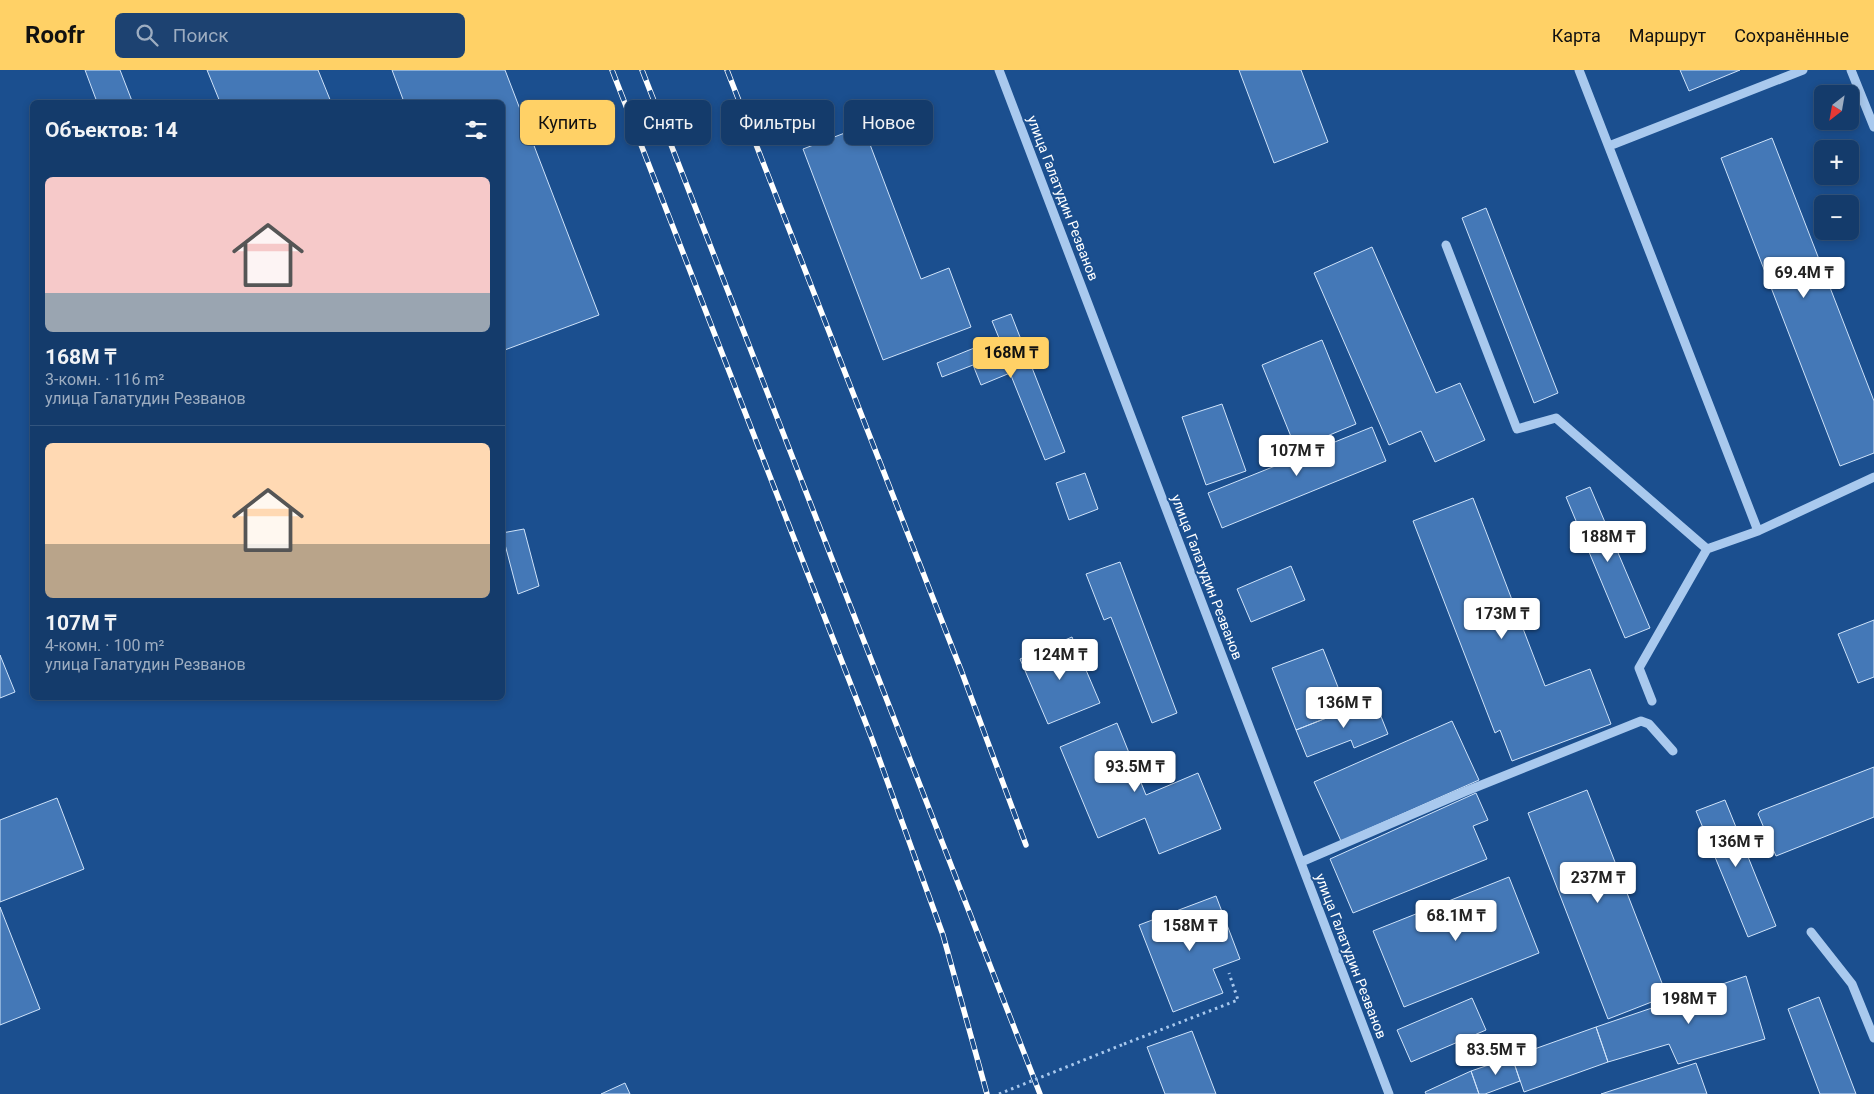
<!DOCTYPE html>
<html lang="ru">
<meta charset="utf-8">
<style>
body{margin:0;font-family:Roboto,sans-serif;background:#1d4271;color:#f1f3f6;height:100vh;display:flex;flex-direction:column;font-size:19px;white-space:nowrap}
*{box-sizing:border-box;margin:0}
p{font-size:16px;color:#9dadc1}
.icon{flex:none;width:28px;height:28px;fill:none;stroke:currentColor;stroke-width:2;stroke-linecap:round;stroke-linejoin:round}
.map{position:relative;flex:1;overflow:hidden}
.details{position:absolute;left:30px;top:30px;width:475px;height:600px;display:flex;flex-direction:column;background:#143b6b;border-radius:8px;box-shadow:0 2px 8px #0003,0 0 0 1px #33557e}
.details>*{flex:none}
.top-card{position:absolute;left:520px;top:30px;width:475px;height:45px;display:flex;gap:10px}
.needle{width:32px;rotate:211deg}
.fabs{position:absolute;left:1814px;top:15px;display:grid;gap:10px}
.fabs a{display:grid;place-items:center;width:45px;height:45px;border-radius:8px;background:#143b6b;box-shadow:0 2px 8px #0003,0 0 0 1px #33557e;font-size:25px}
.price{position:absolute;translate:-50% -42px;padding:0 11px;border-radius:5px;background:#fff;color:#222;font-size:16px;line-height:32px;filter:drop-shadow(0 1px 2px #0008)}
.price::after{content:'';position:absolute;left:50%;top:30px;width:15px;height:11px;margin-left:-8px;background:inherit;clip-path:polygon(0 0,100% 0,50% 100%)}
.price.active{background:#ffd166;color:#111}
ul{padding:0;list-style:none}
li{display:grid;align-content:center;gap:10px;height:265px;padding:0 15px}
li+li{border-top:1px solid #33557e}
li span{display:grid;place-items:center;height:155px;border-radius:8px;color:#555}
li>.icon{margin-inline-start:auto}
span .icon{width:90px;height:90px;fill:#fffc;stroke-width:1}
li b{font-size:21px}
h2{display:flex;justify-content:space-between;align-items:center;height:60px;padding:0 15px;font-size:21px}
.pill{padding:0 18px;border-radius:8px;background:#143b6b;box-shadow:0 2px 8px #0003,0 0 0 1px #33557e;font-size:18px;line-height:45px}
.pill.active{background:#ffd166;color:#111}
header{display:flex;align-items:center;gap:30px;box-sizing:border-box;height:70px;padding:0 25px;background:#ffd166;color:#111}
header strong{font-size:24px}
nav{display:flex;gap:28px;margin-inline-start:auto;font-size:18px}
.search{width:350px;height:45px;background:#1d4271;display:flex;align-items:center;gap:12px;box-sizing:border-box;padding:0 18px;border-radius:8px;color:#9dadc1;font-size:19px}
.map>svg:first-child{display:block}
.building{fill:#4478b7;stroke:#cfe3fa}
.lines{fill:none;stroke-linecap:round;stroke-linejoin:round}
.path{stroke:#a9c9ee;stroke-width:3;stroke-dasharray:2.5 4;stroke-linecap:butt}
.minor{stroke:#a9c9ee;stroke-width:9}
.rail-casing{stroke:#fff;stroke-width:5.5}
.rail{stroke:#1b4f8f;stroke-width:4;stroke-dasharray:11;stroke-linecap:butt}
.path-bridge{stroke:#a9c9ee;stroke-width:3;stroke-dasharray:2.5 4;stroke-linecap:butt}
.labels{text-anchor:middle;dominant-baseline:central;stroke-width:4;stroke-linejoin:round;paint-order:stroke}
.street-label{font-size:14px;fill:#fff;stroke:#1b4f8f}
</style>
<header>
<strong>Roofr</strong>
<div class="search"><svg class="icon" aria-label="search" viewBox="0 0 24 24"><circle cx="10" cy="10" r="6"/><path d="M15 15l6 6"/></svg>Поиск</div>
<nav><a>Карта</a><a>Маршрут</a><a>Сохранённые</a></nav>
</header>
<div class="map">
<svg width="1874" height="1024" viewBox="0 0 1874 1024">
<rect width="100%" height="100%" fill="#1b4f8f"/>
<path class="building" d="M 85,0 L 120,0 L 132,31 L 127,32 L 97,32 Z
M 207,0 L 318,0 L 331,32 L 220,32 Z
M 392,0 L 505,0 L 599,245 L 502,281 L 502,32 L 404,32 Z
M 1239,0 L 1301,0 L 1328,72 L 1274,93 Z
M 1680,0 L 1740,0 L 1689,21 Z
M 863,56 L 921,209 L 949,198 L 971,257 L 883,290 L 803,79 Z
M 1772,68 L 1874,331 L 1874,383 L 1840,396 L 1721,88 Z
M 1486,138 L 1558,323 L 1534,333 L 1462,148 Z
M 1372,177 L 1436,323 L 1460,313 L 1485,370 L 1435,392 L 1421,361 L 1389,375 L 1314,203 Z
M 1011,244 L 1065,382 L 1045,390 L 1010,303 L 981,315 L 973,295 L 942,307 L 937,293 L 999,268 L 992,251 Z
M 1322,270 L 1356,354 L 1296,379 L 1262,295 Z
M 1222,334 L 1246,401 L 1206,415 L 1182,347 Z
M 1372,357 L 1386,391 L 1222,458 L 1208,423 Z
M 1085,403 L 1098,439 L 1069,450 L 1056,413 Z
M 1590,417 L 1650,558 L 1625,568 L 1566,427 Z
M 1473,428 L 1545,616 L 1590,599 L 1611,654 L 1512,691 L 1500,660 L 1495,663 L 1413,451 Z
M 524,459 L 539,516 L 518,524 L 502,463 Z
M 1120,492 L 1177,643 L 1152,653 L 1111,547 L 1104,550 L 1086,504 Z
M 1291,496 L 1305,530 L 1251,552 L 1237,519 Z
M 1874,550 L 1874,607 L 1858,613 L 1838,564 Z
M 1072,567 L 1100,633 L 1048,654 L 1020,589 Z
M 1323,579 L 1347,640 L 1296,660 L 1272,598 Z
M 0,585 L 15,622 L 0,628 Z
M 1374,629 L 1388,664 L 1354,678 L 1351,670 L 1307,687 L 1296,660 Z
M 1452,651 L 1479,710 L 1341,771 L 1314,712 Z
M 1117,653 L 1146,725 L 1198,703 L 1221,759 L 1159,784 L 1145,748 L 1098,768 L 1060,677 Z
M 1874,697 L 1874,747 L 1776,786 L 1758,744 L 1760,741 Z
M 1587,720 L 1667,926 L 1608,949 L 1528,743 Z
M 1476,723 L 1488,750 L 1473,756 L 1487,789 L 1353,843 L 1330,789 Z
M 57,728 L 84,799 L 0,832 L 0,750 Z
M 1725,730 L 1776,856 L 1748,867 L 1696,741 Z
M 1509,807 L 1539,883 L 1404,937 L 1373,861 Z
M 1216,826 L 1240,889 L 1213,899 L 1223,923 L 1173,942 L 1139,855 Z
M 0,837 L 40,939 L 0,955 Z
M 1746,906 L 1765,969 L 1678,994 L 1669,974 L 1608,992 L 1596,957 Z
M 1819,927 L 1856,1024 L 1820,1024 L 1788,939 Z
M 1472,928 L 1486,960 L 1411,992 L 1397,960 Z
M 1596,957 L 1608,992 L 1524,1022 L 1512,987 Z
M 1192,961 L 1216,1024 L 1165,1024 L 1147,977 Z
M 1512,987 L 1520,1011 L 1485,1024 L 1479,1024 L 1471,1001 Z
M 1696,993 L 1707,1024 L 1601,1024 Z
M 1471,1001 L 1479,1024 L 1426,1024 L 1425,1022 Z
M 625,1013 L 630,1024 L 601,1024 Z"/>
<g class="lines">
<path class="path" d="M 1124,974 L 1238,930 L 1229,903"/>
<path class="minor" d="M 999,0 L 1389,1024
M 1579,0 L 1758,461 L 1874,407
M 1851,0 L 1874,57
M 1609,76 L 1803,0
M 1446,175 L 1517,359 L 1556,348 L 1707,479 L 1758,461
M 1652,631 L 1639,598 L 1707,479
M 1301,792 L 1464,722 L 1641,651 L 1649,654 L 1673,681
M 1811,862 L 1852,914 L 1874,968"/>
<defs>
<path id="rail" d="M 612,0 L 872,669 L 943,865 L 987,1024
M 642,0 L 1040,1024
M 727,0 L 961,600 L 1026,775"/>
</defs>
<use href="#rail" class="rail-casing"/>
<use href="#rail" class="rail"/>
<path class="path-bridge" d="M 999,1024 L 1124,974"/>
</g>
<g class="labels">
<g class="street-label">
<text transform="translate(1063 128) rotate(69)">улица Галатудин Резванов</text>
<text transform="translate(1207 507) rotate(69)">улица Галатудин Резванов</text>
<text transform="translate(1351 886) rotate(69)">улица Галатудин Резванов</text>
</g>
</g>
</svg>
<div class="fabs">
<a><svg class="needle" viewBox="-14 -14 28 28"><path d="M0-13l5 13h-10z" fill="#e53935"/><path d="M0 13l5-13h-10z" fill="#9dadc1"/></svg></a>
<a>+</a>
<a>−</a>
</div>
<b class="price" style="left:1804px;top:229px">69.4M ₸</b>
<b class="price active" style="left:1011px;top:309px">168M ₸</b>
<b class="price" style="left:1297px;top:407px">107M ₸</b>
<b class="price" style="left:1608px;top:493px">188M ₸</b>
<b class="price" style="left:1502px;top:570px">173M ₸</b>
<b class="price" style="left:1060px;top:611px">124M ₸</b>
<b class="price" style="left:1344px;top:659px">136M ₸</b>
<b class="price" style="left:1135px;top:723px">93.5M ₸</b>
<b class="price" style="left:1736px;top:798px">136M ₸</b>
<b class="price" style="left:1598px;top:834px">237M ₸</b>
<b class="price" style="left:1456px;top:872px">68.1M ₸</b>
<b class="price" style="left:1190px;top:882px">158M ₸</b>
<b class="price" style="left:1689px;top:955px">198M ₸</b>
<b class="price" style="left:1496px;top:1006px">83.5M ₸</b>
<div class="top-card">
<a class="pill active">Купить</a>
<a class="pill">Снять</a>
<a class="pill">Фильтры</a>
<a class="pill">Новое</a>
</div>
<section class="details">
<h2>Объектов: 14<svg class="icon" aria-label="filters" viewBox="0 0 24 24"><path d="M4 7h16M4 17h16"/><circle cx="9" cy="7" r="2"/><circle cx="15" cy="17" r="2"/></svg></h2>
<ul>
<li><span style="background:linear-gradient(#f6c9c9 75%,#9aa5b1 0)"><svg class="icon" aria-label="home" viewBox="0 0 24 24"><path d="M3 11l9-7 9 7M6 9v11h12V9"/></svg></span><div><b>168M ₸</b><p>3-комн. · 116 m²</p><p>улица Галатудин Резванов</p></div></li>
<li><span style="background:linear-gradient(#ffd9b3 65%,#b9a48a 0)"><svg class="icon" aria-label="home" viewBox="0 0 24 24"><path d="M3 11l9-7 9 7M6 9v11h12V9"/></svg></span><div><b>107M ₸</b><p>4-комн. · 100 m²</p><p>улица Галатудин Резванов</p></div></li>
</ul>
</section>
</div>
